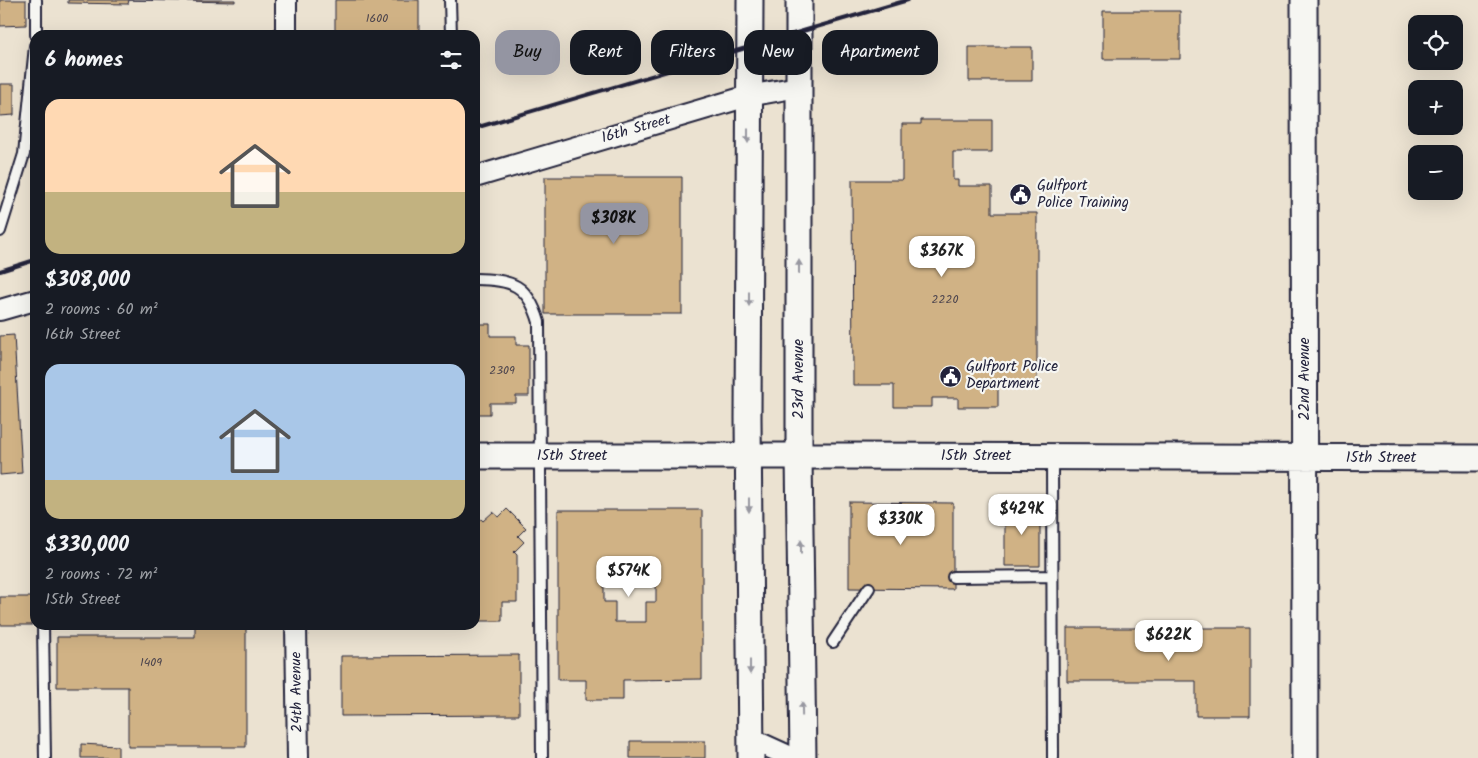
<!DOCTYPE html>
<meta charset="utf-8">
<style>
body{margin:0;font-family:Kalam,sans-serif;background:#242831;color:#f1f3f6;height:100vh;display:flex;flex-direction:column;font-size:19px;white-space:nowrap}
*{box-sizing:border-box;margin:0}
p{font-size:16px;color:#9ea1a6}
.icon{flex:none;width:28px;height:28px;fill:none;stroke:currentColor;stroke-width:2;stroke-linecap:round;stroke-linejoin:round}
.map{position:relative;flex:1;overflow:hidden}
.sheet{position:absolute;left:30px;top:30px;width:450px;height:600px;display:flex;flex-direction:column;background:#171b24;border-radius:15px;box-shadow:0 5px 20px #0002}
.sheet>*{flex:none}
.guide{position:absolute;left:495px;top:30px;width:475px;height:45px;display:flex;gap:10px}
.controls{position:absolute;left:1408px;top:15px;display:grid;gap:10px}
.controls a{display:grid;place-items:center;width:55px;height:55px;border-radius:10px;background:#171b24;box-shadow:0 5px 20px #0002;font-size:25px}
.price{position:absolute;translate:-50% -42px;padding:0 11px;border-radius:10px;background:#fff;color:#222;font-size:16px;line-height:32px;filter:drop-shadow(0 1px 2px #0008)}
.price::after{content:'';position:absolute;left:50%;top:30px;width:15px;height:11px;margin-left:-8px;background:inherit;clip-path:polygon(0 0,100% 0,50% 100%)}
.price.selected{background:#9495a2;color:#111}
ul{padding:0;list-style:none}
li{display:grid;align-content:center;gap:10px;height:265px;padding:0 15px}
li span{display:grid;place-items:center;height:155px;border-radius:15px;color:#555}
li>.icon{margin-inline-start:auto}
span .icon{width:90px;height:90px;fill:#fffc;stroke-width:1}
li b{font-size:21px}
h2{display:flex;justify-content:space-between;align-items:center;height:60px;padding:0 15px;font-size:21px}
.chip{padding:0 18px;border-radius:15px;background:#171b24;box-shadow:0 5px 20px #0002;font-size:18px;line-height:45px}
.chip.selected{background:#9495a2;color:#111}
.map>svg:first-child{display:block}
.building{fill:#d0b285;stroke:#22223b;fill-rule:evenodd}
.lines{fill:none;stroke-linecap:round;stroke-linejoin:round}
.service-casing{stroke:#22223b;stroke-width:14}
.minor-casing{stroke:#22223b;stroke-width:24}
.tertiary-casing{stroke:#22223b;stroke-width:29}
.service{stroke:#f6f6f2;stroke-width:10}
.minor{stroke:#f6f6f2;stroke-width:20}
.tertiary{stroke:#f6f6f2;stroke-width:25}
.rail{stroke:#22223b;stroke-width:4}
.oneway{fill:#9797a0}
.labels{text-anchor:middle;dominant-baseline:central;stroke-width:4.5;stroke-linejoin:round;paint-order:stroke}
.number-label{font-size:12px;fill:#4e464e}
.street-label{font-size:15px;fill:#22223b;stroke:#f6f6f2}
.poi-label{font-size:15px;fill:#22223b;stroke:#f6f6f2;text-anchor:start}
</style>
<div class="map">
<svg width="1478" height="758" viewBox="0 0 1478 758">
<rect width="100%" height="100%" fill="#ebe2d1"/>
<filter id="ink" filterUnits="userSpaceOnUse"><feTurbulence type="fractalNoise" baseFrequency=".02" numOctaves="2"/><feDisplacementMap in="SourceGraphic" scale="10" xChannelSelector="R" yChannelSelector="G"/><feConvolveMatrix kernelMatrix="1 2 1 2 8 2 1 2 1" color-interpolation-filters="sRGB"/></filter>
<g filter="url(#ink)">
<path class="building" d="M 0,0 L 26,0 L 26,25 L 0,26 Z
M 68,0 L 235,0 L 235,2 L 129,0 L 128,4 L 68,3 Z
M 335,0 L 419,0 L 419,35 L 335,35 Z
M 1103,11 L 1180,11 L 1180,59 L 1103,59 Z
M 969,47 L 1032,47 L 1032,81 L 969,81 Z
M 0,84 L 14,84 L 14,115 L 0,116 Z
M 921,120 L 992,120 L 992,152 L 953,152 L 953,180 L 958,180 L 958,186 L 992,186 L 992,213 L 1037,213 L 1037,385 L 998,385 L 998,407 L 958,407 L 958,398 L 932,398 L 932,407 L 894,407 L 894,385 L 853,385 L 852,180 L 902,180 L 902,124 L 921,124 Z
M 545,177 L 682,177 L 682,314 L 545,314 Z
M 475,324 L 490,324 L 490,336 L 516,336 L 516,345 L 529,345 L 529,396 L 516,396 L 516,403 L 490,403 L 490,414 L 475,414 Z
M 14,335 L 22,473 L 0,475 L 0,336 Z
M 849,502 L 953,503 L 953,589 L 849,588 Z
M 1005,507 L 1040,507 L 1040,566 L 1005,566 Z
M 507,509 L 526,528 L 518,536 L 524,542 L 514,552 L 517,555 L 517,602 L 502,602 L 502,621 L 475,621 L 475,519 L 481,519 L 483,521 L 493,512 L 499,517 Z
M 558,510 L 702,510 L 702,679 L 623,680 L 623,700 L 586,700 L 586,680 L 558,680 ZM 604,570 L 656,570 L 656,602 L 646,602 L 646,622 L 615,622 L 615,602 L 604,602 Z
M 0,597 L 32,597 L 32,625 L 0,625 Z
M 127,625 L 246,625 L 246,747 L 128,747 L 128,687 L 57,687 L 57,637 L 195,637 L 195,626 L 127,626 Z
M 1067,628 L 1250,628 L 1250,716 L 1196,716 L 1196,681 L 1067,681 Z
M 519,655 L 519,715 L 341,716 L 341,656 Z
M 630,741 L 705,741 L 705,758 L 630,758 Z
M 81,744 L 118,746 L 118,758 L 81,758 Z"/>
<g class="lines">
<defs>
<path id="service" d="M 450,0 L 451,35
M 36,35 L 36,0
M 0,231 L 24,154 L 35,46
M 475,279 C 512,279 528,285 539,322 L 542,758
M 1052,457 L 1053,758
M 953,577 L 1052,576
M 43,625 L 45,758
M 833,642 L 869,588"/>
<path id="minor" d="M 286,0 L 286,35
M 475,177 L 748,96 L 798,87
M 0,310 L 35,300
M 296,625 L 298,758
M 751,739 L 793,758"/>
<path id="tertiary" d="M 750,0 L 748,418 L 751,758
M 799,0 L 799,456 L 803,758
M 1304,0 L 1305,758
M 475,456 L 840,456 L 1478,458"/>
</defs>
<use href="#service" class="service-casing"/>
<use href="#minor" class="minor-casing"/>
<use href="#tertiary" class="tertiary-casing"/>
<use href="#service" class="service"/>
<use href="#minor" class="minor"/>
<use href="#tertiary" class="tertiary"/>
<path class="rail" d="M 475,128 L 908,0
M 0,271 L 35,260"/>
</g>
<defs><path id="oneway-solid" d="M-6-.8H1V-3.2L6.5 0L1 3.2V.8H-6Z" transform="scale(1.25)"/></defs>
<g class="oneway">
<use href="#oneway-solid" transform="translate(748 136) rotate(90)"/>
<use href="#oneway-solid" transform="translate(799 267) rotate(-90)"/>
<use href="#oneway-solid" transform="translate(749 299) rotate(90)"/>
<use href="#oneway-solid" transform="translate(749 505) rotate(90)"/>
<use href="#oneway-solid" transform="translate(801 547) rotate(-90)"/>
<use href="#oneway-solid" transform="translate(750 667) rotate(90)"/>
<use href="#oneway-solid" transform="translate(802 709) rotate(-91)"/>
</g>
</g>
<defs>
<symbol id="civic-disc" viewBox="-11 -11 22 22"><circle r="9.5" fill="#22223b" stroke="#f6f6f2"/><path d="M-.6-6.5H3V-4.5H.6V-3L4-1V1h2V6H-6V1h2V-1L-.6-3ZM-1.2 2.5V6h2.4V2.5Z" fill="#fff"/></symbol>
</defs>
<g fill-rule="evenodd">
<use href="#civic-disc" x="1008" y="182" width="25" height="25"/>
<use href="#civic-disc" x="938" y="364" width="25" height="25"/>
</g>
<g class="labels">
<g class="number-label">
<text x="377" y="18">1600</text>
<text x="945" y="299">2220</text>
<text x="502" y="370">2309</text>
<text x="151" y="662">1409</text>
</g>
<g class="street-label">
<text transform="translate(636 129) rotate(-16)">16th Street</text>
<text transform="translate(799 379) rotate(-90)">23rd Avenue</text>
<text transform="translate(1305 379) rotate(-90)">22nd Avenue</text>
<text x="572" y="456">15th Street</text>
<text x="976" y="456">15th Street</text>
<text x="1381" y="458">15th Street</text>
<text transform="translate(297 692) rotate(-91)">24th Avenue</text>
</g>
<g class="poi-label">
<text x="1037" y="186">Gulfport<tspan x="1037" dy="17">Police Training</tspan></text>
<text x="966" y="367">Gulfport Police<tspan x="966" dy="17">Department</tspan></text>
</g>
</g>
</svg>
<div class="controls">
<a><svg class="icon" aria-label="locate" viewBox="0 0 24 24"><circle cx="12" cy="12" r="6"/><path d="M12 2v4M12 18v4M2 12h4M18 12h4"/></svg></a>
<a>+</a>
<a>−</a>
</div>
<b class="price selected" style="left:614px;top:245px">$308K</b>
<b class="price" style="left:942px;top:278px">$367K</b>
<b class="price" style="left:1022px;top:536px">$429K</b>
<b class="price" style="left:901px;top:546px">$330K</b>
<b class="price" style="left:629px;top:598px">$574K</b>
<b class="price" style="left:1169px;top:662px">$622K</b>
<div class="guide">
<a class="chip selected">Buy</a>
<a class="chip">Rent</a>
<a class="chip">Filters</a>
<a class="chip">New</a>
<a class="chip">Apartment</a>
</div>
<section class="sheet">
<h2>6 homes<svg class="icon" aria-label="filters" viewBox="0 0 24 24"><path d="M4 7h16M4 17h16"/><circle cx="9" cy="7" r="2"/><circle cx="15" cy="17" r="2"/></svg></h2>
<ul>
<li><span style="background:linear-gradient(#ffd9b3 60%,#c2b280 0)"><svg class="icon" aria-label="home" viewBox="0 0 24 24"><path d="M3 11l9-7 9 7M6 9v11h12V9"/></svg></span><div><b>$308,000</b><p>2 rooms · 60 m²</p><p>16th Street</p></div></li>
<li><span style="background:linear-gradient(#a9c7e8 75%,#c2b280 0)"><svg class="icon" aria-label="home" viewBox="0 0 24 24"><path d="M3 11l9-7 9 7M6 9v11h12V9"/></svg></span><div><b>$330,000</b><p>2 rooms · 72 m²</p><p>15th Street</p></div></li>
</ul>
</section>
</div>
